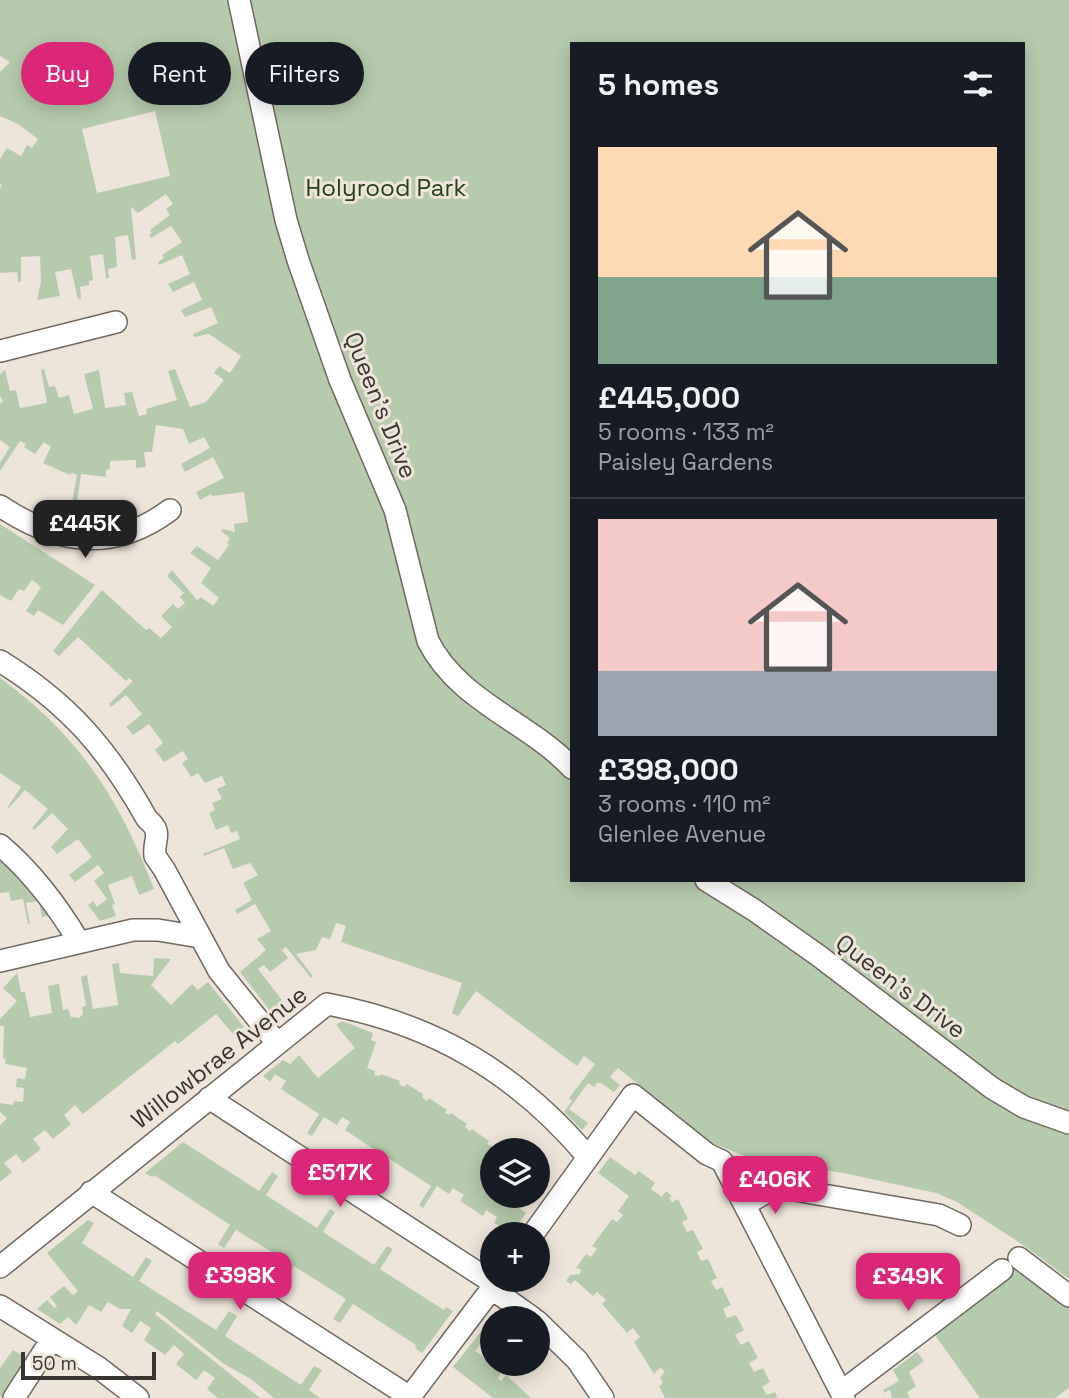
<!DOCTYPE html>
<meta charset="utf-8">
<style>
body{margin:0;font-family:"Space Grotesk",sans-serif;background:#242831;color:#f1f3f6;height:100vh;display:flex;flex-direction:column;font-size:26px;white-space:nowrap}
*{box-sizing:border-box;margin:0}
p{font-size:23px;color:#9ea1a6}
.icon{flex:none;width:38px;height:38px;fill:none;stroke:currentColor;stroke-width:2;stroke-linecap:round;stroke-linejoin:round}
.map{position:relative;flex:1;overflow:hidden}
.sheet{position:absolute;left:570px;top:42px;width:455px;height:840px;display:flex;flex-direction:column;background:#171b24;border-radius:0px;box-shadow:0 4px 18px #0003}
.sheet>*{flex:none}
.banner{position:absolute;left:21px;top:42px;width:444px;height:63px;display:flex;gap:14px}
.fabs{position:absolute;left:480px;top:1138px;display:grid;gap:14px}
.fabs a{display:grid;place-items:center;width:70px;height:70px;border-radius:50%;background:#171b24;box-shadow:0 4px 18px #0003;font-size:35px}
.scale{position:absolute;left:21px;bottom:18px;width:135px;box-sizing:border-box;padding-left:7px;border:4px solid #393531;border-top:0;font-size:19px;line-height:24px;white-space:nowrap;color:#393531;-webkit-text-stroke:5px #eee5da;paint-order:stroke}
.price{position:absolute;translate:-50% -60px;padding:0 16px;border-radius:14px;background:#db2777;color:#fff;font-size:23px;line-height:46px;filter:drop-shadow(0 2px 4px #0008)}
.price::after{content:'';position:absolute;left:50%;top:42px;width:21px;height:16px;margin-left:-10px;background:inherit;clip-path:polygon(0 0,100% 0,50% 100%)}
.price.active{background:#222;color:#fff}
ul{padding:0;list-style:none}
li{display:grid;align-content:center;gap:14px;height:371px;padding:0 28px}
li+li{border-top:2px solid #363941}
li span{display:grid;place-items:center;height:217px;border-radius:0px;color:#555}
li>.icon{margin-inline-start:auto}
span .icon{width:126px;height:126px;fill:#fffc;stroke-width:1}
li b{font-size:30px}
h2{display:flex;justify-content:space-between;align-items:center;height:84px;padding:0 28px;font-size:30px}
.chip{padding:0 24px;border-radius:32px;background:#171b24;box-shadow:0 4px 18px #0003;font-size:24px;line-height:63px}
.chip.active{background:#db2777;color:#fff}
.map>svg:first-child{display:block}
.green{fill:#b6cbad;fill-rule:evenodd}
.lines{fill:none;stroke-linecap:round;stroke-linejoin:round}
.minor-casing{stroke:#71695f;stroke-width:24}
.minor{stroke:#fff;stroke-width:21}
.labels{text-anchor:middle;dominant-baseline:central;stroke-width:6;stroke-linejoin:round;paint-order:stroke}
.park-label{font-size:24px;fill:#264318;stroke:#eee5da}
.street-label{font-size:24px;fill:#393531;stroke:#eee5da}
</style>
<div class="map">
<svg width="1069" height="1398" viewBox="0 0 1069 1398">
<rect width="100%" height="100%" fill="#eee5da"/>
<path class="green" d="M 0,0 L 1069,0 L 1069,1279 L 1023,1245 L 957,1202 L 936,1193 L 843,1173 L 750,1158 L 712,1143 L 618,1068 L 610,1077 L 620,1085 L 614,1092 L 601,1083 L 597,1083 L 594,1087 L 588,1083 L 569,1109 L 588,1123 L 582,1130 L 564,1112 L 572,1101 L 569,1098 L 595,1064 L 584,1056 L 577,1066 L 476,991 L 458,1016 L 452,1013 L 462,983 L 341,942 L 346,926 L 336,923 L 330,939 L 322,937 L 316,950 L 296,954 L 313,976 L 311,978 L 286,947 L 282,950 L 288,958 L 270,972 L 264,965 L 258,969 L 282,1000 L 279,1002 L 285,1010 L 275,1014 L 271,1012 L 240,972 L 266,950 L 257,939 L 271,931 L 255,904 L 237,914 L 235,910 L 252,900 L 243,883 L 258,875 L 250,863 L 233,869 L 224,848 L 204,856 L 203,854 L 240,839 L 237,831 L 231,833 L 228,825 L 216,830 L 209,813 L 215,810 L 212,803 L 222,799 L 217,789 L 226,785 L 222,776 L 205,783 L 198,773 L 191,777 L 182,763 L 188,759 L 183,751 L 164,762 L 155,750 L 163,743 L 149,724 L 133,735 L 126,727 L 142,714 L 126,695 L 111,707 L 109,704 L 133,681 L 129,678 L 126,681 L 78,637 L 59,656 L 53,651 L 102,590 L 146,630 L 149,628 L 161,638 L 172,627 L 161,616 L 173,604 L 178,609 L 185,603 L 180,597 L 184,593 L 167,576 L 172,570 L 197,600 L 201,597 L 213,606 L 219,598 L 201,583 L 211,568 L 190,553 L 197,546 L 218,560 L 229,545 L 227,543 L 230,538 L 221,531 L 222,529 L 235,532 L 234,524 L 248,522 L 244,492 L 212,496 L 211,494 L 200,500 L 196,492 L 224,478 L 213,457 L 185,472 L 181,464 L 210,448 L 204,437 L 189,444 L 183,429 L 156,425 L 152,452 L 144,452 L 146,467 L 136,468 L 136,460 L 110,461 L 110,469 L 106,470 L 106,477 L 81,474 L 76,509 L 71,508 L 77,475 L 72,473 L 70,475 L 43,463 L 51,447 L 44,442 L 35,454 L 24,447 L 26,444 L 20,441 L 0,471 L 0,463 L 10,447 L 0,440 L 0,404 L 3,401 L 0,396 L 0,374 L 5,370 L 10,391 L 16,390 L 20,408 L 47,403 L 41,370 L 44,369 L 49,387 L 55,386 L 59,398 L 69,395 L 74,414 L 93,409 L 84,374 L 99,370 L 105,408 L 126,405 L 124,393 L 132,392 L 139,416 L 147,414 L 146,409 L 177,400 L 168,371 L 175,369 L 190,407 L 206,402 L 224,380 L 214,373 L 219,366 L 230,373 L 241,356 L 209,334 L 194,337 L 193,334 L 218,323 L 211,307 L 185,317 L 181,310 L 202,300 L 194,282 L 173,292 L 168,284 L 190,274 L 182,255 L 159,265 L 158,262 L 164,258 L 162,255 L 182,242 L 171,226 L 151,238 L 149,235 L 152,233 L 150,230 L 170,215 L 166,209 L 173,204 L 166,194 L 138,213 L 131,207 L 136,259 L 132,260 L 128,235 L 115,237 L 117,267 L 108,269 L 109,278 L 106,278 L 103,254 L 90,256 L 93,280 L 89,281 L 89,285 L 80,287 L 81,299 L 78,299 L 71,269 L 55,272 L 60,296 L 37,300 L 41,281 L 40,256 L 21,257 L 21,282 L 18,282 L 17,272 L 0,273 L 0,189 L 2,185 L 0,184 L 0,159 L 7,148 L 21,156 L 27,145 L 32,148 L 38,139 L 18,124 L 0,116 L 0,72 L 10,62 L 0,56 ZM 572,44 L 1024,44 L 1024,880 L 572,880 ZM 155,111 L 170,176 L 97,193 L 82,129 Z
M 0,524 L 95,585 L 63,625 L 38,610 L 34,616 L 26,611 L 41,587 L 32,580 L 24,591 L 19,589 L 11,601 L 0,595 Z
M 0,678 C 79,735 120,800 154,889 L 139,895 L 132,876 L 108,885 L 115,904 L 112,905 L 116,916 L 100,921 L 88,905 L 93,901 L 97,907 L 107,899 L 94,881 L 104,873 L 98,865 L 75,882 L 69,875 L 92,857 L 78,839 L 57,854 L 51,847 L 68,829 L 52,813 L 34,830 L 32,828 L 48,809 L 25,790 L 8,809 L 7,808 L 21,787 L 0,773 Z
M 0,855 L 53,915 L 42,917 L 39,901 L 26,903 L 30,924 L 28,924 L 23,899 L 11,901 L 9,892 L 0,893 Z
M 154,958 L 171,959 L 151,985 L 171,1005 L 192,984 L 198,990 L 208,982 L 244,1027 L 234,1035 L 216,1014 L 178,1044 L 175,1041 L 83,1114 L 75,1105 L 64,1115 L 71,1124 L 53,1139 L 45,1130 L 33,1139 L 41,1149 L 23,1163 L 16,1154 L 4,1163 L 12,1172 L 0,1182 L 0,1125 L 7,1118 L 0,1112 L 0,1103 L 13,1105 L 14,1101 L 23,1102 L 24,1088 L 16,1087 L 17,1078 L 25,1079 L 27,1068 L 5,1064 L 6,1059 L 3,1058 L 4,1026 L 0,1026 L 0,1019 L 17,1001 L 3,988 L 17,973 L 21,992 L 25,992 L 30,1017 L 52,1013 L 48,986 L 59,984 L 63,1010 L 68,1009 L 71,1017 L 79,1018 L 83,1014 L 82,1007 L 86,1006 L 81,977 L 87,975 L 93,1009 L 118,1005 L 112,964 L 119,963 L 120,973 L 153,976 Z
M 342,1021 L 373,1033 L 371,1040 L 376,1042 L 367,1068 L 375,1071 L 374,1075 L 380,1076 L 381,1074 L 400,1081 L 399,1084 L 404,1087 L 407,1084 L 423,1094 L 422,1097 L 427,1101 L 429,1098 L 447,1110 L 445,1113 L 449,1115 L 451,1113 L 467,1124 L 465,1127 L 470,1131 L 472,1129 L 489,1141 L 487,1144 L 500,1150 L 492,1150 L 492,1195 L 519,1195 L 513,1204 L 526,1213 L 511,1234 L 494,1223 L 497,1217 L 486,1210 L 483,1216 L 460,1201 L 464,1195 L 453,1188 L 449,1194 L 437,1186 L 423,1208 L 419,1205 L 431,1186 L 379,1152 L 366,1171 L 363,1169 L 375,1150 L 345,1130 L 350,1122 L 342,1117 L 337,1125 L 324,1117 L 312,1136 L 307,1133 L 319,1114 L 281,1089 L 286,1081 L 275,1074 L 270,1082 L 263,1076 L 283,1060 L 290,1064 L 299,1055 L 318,1078 L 355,1048 L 336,1025 Z
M 183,1142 L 259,1191 L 272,1172 L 278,1176 L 266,1195 L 317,1228 L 330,1209 L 335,1212 L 323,1232 L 374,1265 L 387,1246 L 393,1249 L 380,1269 L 444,1310 L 446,1307 L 453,1311 L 422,1353 L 415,1348 L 416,1345 L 353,1304 L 340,1323 L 333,1319 L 346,1299 L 294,1266 L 281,1285 L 276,1281 L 288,1262 L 236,1230 L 224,1248 L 218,1244 L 230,1225 L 154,1175 L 152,1177 L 145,1173 Z
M 610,1157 L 635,1175 L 639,1171 L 655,1183 L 651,1189 L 662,1197 L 666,1191 L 672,1196 L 669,1198 L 672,1202 L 678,1199 L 688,1219 L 682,1222 L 687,1232 L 693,1230 L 703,1249 L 697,1252 L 701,1261 L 708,1259 L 717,1278 L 711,1281 L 716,1290 L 722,1287 L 731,1305 L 723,1309 L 727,1318 L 736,1315 L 744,1330 L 735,1335 L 741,1345 L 749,1341 L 758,1358 L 749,1363 L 754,1372 L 763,1368 L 770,1382 L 762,1387 L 767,1395 L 775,1392 L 778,1398 L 665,1398 L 659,1386 L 663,1383 L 660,1378 L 665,1371 L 660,1368 L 654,1374 L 634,1342 L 640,1337 L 633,1328 L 627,1333 L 602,1304 L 606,1300 L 597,1292 L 593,1296 L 575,1280 L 571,1284 L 566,1281 L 570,1275 L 580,1274 L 581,1269 L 576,1268 L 586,1254 L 591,1257 L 597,1249 L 592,1246 L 612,1219 L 617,1222 L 623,1215 L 618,1211 L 629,1196 L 598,1173 Z
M 88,1220 L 94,1223 L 82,1243 L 133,1277 L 146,1257 L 152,1261 L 139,1281 L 216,1330 L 229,1311 L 237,1316 L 225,1336 L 301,1385 L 314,1366 L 322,1370 L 309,1390 L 320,1398 L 274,1398 L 251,1379 L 224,1364 L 157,1311 L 155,1314 L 260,1398 L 218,1398 L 207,1389 L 215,1378 L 204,1370 L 196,1380 L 176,1364 L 184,1354 L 174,1345 L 165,1355 L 144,1340 L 151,1328 L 140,1321 L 132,1333 L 122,1326 L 131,1309 L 120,1309 L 108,1302 L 101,1312 L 89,1305 L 76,1325 L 68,1317 L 60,1324 L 37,1309 L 47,1300 L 54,1308 L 57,1306 L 50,1297 L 64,1286 L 73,1295 L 78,1291 L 47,1253 Z
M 1014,1269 L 1018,1269 L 1069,1308 L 1069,1388 L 1055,1398 L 980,1398 L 932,1331 Z
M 487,1324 L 492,1328 L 475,1351 L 502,1371 L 498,1378 L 501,1381 L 506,1375 L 531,1398 L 493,1398 L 453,1367 Z
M 34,1344 L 35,1345 L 0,1398 L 0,1368 L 13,1350 L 25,1357 Z
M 917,1352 L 924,1361 L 909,1372 L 916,1386 L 907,1392 L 910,1398 L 892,1398 L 890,1390 L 884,1393 L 883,1390 L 899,1381 L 893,1370 Z"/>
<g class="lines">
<defs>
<path id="minor" d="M 239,0 L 286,220 L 298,260 L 340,380 L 395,510 L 428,641 C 459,702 528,721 572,768
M 0,351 L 116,322
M 0,506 C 57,544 112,553 170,510
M 0,661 C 68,703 108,749 147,819 C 164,833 153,838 155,856 L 164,869 L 219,971 L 277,1043
M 0,845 C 33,873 57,905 79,942
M 706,880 L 754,910 L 819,956 L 992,1088 L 1024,1107 L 1069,1123
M 0,961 L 133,930 L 158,930 L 200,937
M 209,1098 L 495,1284
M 91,1192 L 410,1397
M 746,1204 L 772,1189 L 783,1188 L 939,1215 L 960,1225
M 533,1234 L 633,1095 L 707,1154 L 722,1161 L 844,1398
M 1019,1258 L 1069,1296
M 0,1267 L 327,1004 C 435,1024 518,1074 588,1157
M 492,1289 L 533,1318
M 0,1306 L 99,1368 L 138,1398
M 537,1321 L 577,1360 L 603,1398
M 841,1392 L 1002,1270
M 14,1398 L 52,1339
M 409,1398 L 499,1279"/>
</defs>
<use href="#minor" class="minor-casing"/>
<use href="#minor" class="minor"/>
</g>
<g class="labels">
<g class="park-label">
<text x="386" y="187">Holyrood Park</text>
</g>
<g class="street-label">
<text transform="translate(381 405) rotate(68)">Queen's Drive</text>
<text transform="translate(901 986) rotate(37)">Queen's Drive</text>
<text transform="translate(219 1057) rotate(-38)">Willowbrae Avenue</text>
</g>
</g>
</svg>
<div class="fabs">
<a><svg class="icon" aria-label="layers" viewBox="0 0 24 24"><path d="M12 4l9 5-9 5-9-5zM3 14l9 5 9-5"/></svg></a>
<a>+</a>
<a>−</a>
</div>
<div class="scale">50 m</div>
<b class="price active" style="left:85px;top:560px">£445K</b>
<b class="price" style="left:340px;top:1209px">£517K</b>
<b class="price" style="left:775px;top:1216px">£406K</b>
<b class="price" style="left:240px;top:1312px">£398K</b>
<b class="price" style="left:908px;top:1313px">£349K</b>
<div class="banner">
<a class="chip active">Buy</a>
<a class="chip">Rent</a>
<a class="chip">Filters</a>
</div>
<section class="sheet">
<h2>5 homes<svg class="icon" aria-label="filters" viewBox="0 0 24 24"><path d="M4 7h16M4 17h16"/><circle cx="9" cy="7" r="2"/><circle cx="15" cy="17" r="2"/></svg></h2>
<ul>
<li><span style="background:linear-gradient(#ffd9b3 60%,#7fa58c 0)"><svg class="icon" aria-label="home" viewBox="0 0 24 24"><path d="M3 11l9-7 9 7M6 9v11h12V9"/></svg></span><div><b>£445,000</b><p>5 rooms · 133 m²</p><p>Paisley Gardens</p></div></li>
<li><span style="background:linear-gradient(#f6c9c9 70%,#9aa5b1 0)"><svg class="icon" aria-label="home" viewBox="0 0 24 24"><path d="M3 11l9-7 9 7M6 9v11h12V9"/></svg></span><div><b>£398,000</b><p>3 rooms · 110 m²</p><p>Glenlee Avenue</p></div></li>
</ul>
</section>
</div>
